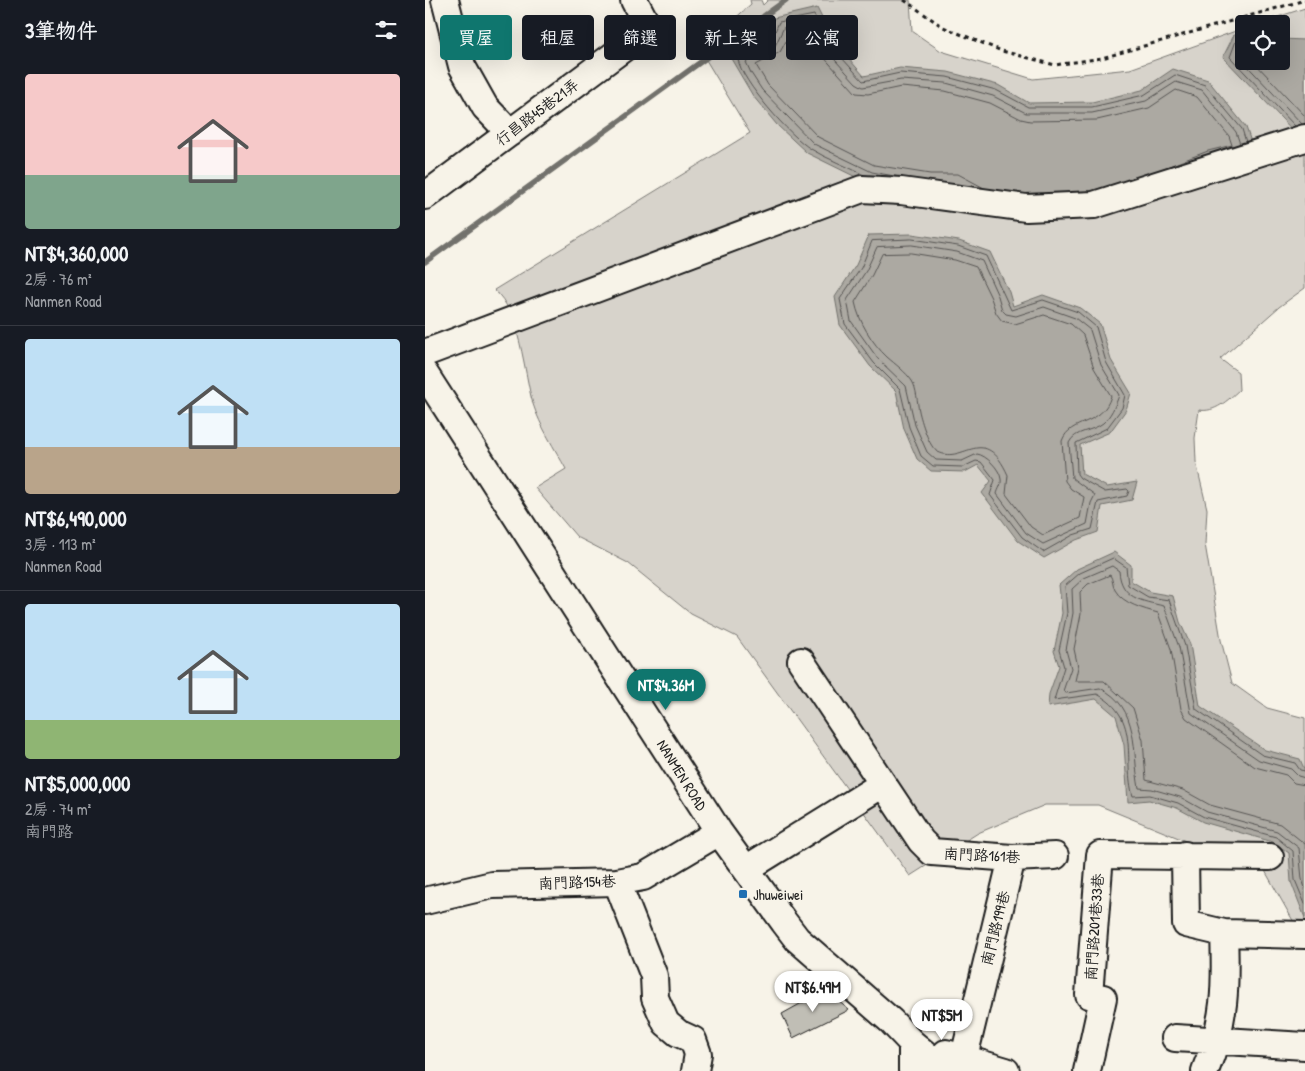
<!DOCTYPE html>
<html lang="zh-TW">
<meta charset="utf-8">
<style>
body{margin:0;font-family:"Patrick Hand","LXGW WenKai TC",sans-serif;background:#20242c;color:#f1f3f6;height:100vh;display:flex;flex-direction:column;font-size:19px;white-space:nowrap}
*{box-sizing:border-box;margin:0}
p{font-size:16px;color:#9ea1a6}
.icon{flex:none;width:28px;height:28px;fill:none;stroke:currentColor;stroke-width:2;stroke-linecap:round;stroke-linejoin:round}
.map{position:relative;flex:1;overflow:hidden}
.panel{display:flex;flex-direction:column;background:#171b24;width:425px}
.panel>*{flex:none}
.top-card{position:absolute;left:15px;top:15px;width:475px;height:45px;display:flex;gap:10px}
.buttons{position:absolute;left:810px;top:15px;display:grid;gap:10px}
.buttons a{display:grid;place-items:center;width:55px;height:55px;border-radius:5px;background:#171b24;box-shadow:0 5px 20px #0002;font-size:25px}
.price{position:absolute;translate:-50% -42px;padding:0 11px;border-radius:18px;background:#fff;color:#222;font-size:16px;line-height:32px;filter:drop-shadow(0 1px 2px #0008)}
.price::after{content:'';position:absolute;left:50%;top:30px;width:15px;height:11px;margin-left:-8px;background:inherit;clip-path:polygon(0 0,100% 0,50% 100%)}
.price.active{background:#0f766e;color:#fff}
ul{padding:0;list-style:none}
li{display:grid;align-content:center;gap:10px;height:265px;padding:0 25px}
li+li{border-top:1px solid #363941}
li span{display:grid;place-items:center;height:155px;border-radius:5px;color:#555}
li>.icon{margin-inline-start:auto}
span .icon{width:90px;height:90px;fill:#fffc;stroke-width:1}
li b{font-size:21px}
h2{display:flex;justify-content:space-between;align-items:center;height:60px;padding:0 25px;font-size:21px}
.pill{padding:0 18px;border-radius:5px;background:#171b24;box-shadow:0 5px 20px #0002;font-size:18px;line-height:45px}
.pill.active{background:#0f766e;color:#fff}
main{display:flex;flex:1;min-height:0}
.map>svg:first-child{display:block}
.green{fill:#d7d3cb;stroke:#7a7874}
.water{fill:#aca9a2;stroke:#72716c}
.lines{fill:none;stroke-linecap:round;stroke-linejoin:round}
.shore{stroke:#565452;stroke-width:1}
.stream{stroke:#72716c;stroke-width:5.5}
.building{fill:#c0beb5;stroke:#1c1c1c}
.minor-casing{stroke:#1c1c1c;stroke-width:30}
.path{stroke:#1c1c1c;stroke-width:3;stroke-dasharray:4 4;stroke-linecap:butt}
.minor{stroke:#f7f3e8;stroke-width:26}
.poi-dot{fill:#1f6fb2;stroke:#f7f3e8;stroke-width:2}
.labels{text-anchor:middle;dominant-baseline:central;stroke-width:4;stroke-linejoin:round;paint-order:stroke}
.street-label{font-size:15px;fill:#1c1c1c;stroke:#f7f3e8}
.poi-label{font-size:15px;fill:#1c1c1c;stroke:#f7f3e8;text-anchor:start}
</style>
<main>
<section class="panel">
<h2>3筆物件<svg class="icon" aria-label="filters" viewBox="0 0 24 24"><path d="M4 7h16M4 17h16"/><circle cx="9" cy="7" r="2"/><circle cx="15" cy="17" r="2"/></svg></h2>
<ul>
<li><span style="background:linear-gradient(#f6c9c9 65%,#7fa58c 0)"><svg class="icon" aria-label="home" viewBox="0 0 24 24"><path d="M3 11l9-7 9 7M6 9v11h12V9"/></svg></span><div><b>NT$4,360,000</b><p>2房 · 76 m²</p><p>Nanmen Road</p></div></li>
<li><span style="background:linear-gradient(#bfe0f5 70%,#b9a48a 0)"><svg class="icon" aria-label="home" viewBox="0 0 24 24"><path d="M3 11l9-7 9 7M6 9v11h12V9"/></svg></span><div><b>NT$6,490,000</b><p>3房 · 113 m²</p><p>Nanmen Road</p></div></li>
<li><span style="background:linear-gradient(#bfe0f5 75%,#8fb573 0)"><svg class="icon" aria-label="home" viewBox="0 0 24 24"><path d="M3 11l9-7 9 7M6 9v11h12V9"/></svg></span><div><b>NT$5,000,000</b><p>2房 · 74 m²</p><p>南門路</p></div></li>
</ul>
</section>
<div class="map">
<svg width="880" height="1071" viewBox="0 0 880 1071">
<rect width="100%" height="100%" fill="#f7f3e8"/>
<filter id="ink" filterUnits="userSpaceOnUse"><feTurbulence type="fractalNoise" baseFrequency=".02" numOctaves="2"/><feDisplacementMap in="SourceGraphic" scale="10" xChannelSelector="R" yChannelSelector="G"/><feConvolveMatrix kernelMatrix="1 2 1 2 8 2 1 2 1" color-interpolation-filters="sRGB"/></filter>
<g filter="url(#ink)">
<path class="green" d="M 325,0 L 336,0 L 338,5 L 343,0 L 485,0 L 487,31 L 516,51 L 608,79 L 705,69 L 819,28 L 819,61 L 856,61 L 856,24 L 831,24 L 880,8 L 880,288 L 854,307 L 795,359 L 813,372 L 814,390 C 803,400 790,413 774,410 L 770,438 L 771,462 L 782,509 L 780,544 L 796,640 L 807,683 L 842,708 L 880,718 L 880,942 L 839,869 L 800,857 L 673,805 L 620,805 L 553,833 L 485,876 L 312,637 L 266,614 L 203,563 L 152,537 L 110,488 L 141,469 C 130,449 115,426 108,404 C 99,374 95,310 69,290 L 325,133 L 275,50 L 326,4 Z"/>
<path class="water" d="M 392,8 L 409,42 L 439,76 L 475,68 L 523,72 L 573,85 L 604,103 L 667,102 L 717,90 L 748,69 L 783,80 L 821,127 L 832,160 L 667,212 L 443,183 L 382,153 L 352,125 L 328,96 L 305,57 L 343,37 L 349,18 Z
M 809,35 L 819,36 L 819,61 L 856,61 L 856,39 L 880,40 L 880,140 L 876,139 L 798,57 Z
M 487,234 L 534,241 L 565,252 L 584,292 L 588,306 L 618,295 L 655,308 L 675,324 L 686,360 L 706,393 L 701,410 L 685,432 L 655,445 L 657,474 L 682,487 L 712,482 L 707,500 L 677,506 L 673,532 L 651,540 L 619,558 L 593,541 L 557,493 L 566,481 L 553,465 L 540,472 L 506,471 L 492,459 L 479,429 L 471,391 L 445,366 L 415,325 L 410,297 L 431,265 L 444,235 Z
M 689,552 L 706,565 L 706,581 L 725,592 L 748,596 L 755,622 L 765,644 L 775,706 L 840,750 L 875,759 L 880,771 L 880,918 L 866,882 L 864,853 L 848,842 L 778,822 L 752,808 L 724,800 L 703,802 L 699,745 L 691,716 L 671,699 L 623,707 L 624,694 L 634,666 L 629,651 L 637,613 L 634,585 L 652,569 Z"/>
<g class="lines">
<path class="shore" d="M 819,40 L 811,41 L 805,57 L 870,126
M 819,47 L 815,48 L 813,56 L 877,124
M 828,61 L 880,116
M 439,175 C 422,166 402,159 386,149 C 366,137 316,81 313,59 L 346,41 L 354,22 L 389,15 L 405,45 L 438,81 L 475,73 L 522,77 L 571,90 L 603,107 L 667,107 L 719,95 L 750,75 L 780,85 L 817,129 L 821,142
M 475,177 L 447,172 L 389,144 L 337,90 L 326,73 L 321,62 L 350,46 L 359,27 L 384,21 L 400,49 L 431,83 L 438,87 L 476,80 L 521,83 L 568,96 L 601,113 L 667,113 L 721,101 L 751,82 L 777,90 L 811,132 L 815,144
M 559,188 L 533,174 L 505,174 L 449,165 L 393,137 L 343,85 L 331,65 L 355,52 L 365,34 L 380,30 L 395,53 L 431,93 L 443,94 L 476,87 L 520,91 L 565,103 L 596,119 L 605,121 L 672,120 L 724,108 L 751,90 L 772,97 L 804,136 L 807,145 L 783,151 L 739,168
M 487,239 L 533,246 L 561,256 L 586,310 L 618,300 L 653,312 L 671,327 L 681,362 L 700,395 L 697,408 L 682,428 L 651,443 L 652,474 L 655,478 L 680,492 L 702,489 L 704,491 L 702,496 L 673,502 L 667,529 L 648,535 L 618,552 L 597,537 L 565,495 L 570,480 L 556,462 L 551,461 L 538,467 L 508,466 L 496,456 L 484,427 L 475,389 L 449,363 L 420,324 L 415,299 L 436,268 L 447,241 Z
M 487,245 L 532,252 L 557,261 L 573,296 L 577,310 L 581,314 L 591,316 L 619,307 L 650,318 L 665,330 L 676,365 L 694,395 C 691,405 685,417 678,423 C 667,432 650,430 644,443 L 647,478 L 670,495 L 666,503 L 662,524 L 618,544 L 601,533 L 572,494 C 573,489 577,485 576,479 C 575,469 561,455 552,454 L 537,461 L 511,460 L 502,452 L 490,425 L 481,386 L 453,359 L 426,321 L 422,300 L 441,271 L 452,247 Z
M 486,253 L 530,260 L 551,267 L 566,298 L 571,313 L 577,321 L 590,324 L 619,315 L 646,324 L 658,335 L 669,368 L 686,396 C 677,427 645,418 637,441 L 640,481 L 646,489 L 659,497 L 655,518 L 618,535 L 606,527 L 581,494 L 583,475 C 559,422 539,465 513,452 C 504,448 496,420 494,411 C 492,402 492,389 487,381 C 481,372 470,364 462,357 C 447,343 434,322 430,302 L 447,275 L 457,254 Z
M 880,771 L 875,770 L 870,763 L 837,755 L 771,709 L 760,646 L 744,600 L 723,597 L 703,585 L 701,567 L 688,558 L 655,573 L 640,586 L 642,613 L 634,650 L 639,667 L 629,700 L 672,694 C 717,718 697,760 708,796 L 725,795 L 753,803 L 779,817 L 851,837 L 868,851 L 870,880 L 880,904
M 880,778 L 873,776 L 866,769 L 834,760 L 766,713 L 754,647 L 739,606 C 716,601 696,598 694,571 L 687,566 L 659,578 L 647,589 L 648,613 L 641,650 L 646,668 L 638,691 L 641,693 L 675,688 C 715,707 707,752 714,788 L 727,789 L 755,797 L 782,812 L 852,831 L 874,848 L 877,879 L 880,888
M 880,785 L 869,783 L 861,775 L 830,767 L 761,718 L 756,709 L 746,649 L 733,613 C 719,609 698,604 690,590 C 687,585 688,579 685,575 L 663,584 L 655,592 L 656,614 L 649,649 L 653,667 L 650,681 L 679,681 L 708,708 L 718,740 L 721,780 L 758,790 L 785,805 L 855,824 L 880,844"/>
<path class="stream" d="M 0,262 L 361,0"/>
</g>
<path class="building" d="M 400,990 L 424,1010 L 368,1038 L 357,1014 Z"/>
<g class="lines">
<defs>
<path id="minor" d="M 20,0 L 37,66 L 60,107 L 85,133
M 0,196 L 224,29 L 209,0
M 0,353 L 437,189 L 476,191 L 601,208 L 669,205 L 880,138
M 0,374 L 294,832 L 359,922 L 372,939 L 466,1021 L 487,1043 L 521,1071
M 376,661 L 496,841 L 507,852 L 587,858 L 630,856
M 760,855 L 761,924 L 799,933 L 880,935
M 321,869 L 458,784
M 192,882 L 229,976 L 230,998 L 241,1023 L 253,1033 L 268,1040 L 273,1054 L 270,1071
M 0,901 L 67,885 L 192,882 L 218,877 L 294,832
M 750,1038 L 880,1046
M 487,1043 L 487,1071
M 521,1053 L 581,1071
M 539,1057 L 587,858
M 662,1071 L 678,998 L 664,995 L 675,855 L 845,857
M 780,1071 C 801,1020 801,986 799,933"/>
</defs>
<use href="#minor" class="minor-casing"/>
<path class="path" d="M 479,0 L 518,27 L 577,51 L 630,65 L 677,58 L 880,0"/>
<use href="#minor" class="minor"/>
</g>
</g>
<rect class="poi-dot" x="313" y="889" width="10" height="10" rx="2.5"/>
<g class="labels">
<g class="street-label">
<text transform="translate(112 112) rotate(-37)">行昌路45巷21弄</text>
<text transform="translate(257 775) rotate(58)">NANMEN ROAD</text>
<text transform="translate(557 855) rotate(3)">南門路161巷</text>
<text transform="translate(152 882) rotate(-2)">南門路154巷</text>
<text transform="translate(669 927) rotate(-86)">南門路201巷33巷</text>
<text transform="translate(570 928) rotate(-76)">南門路199巷</text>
</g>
<g class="poi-label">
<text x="328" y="894">Jhuweiwei</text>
</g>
</g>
</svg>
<div class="buttons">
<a><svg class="icon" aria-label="locate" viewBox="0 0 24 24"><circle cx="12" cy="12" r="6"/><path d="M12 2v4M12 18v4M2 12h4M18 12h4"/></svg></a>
</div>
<b class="price active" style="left:241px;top:711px">NT$4.36M</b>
<b class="price" style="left:388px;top:1013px">NT$6.49M</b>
<b class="price" style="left:517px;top:1041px">NT$5M</b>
<div class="top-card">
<a class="pill active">買屋</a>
<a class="pill">租屋</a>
<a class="pill">篩選</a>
<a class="pill">新上架</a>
<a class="pill">公寓</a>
</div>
</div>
</main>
